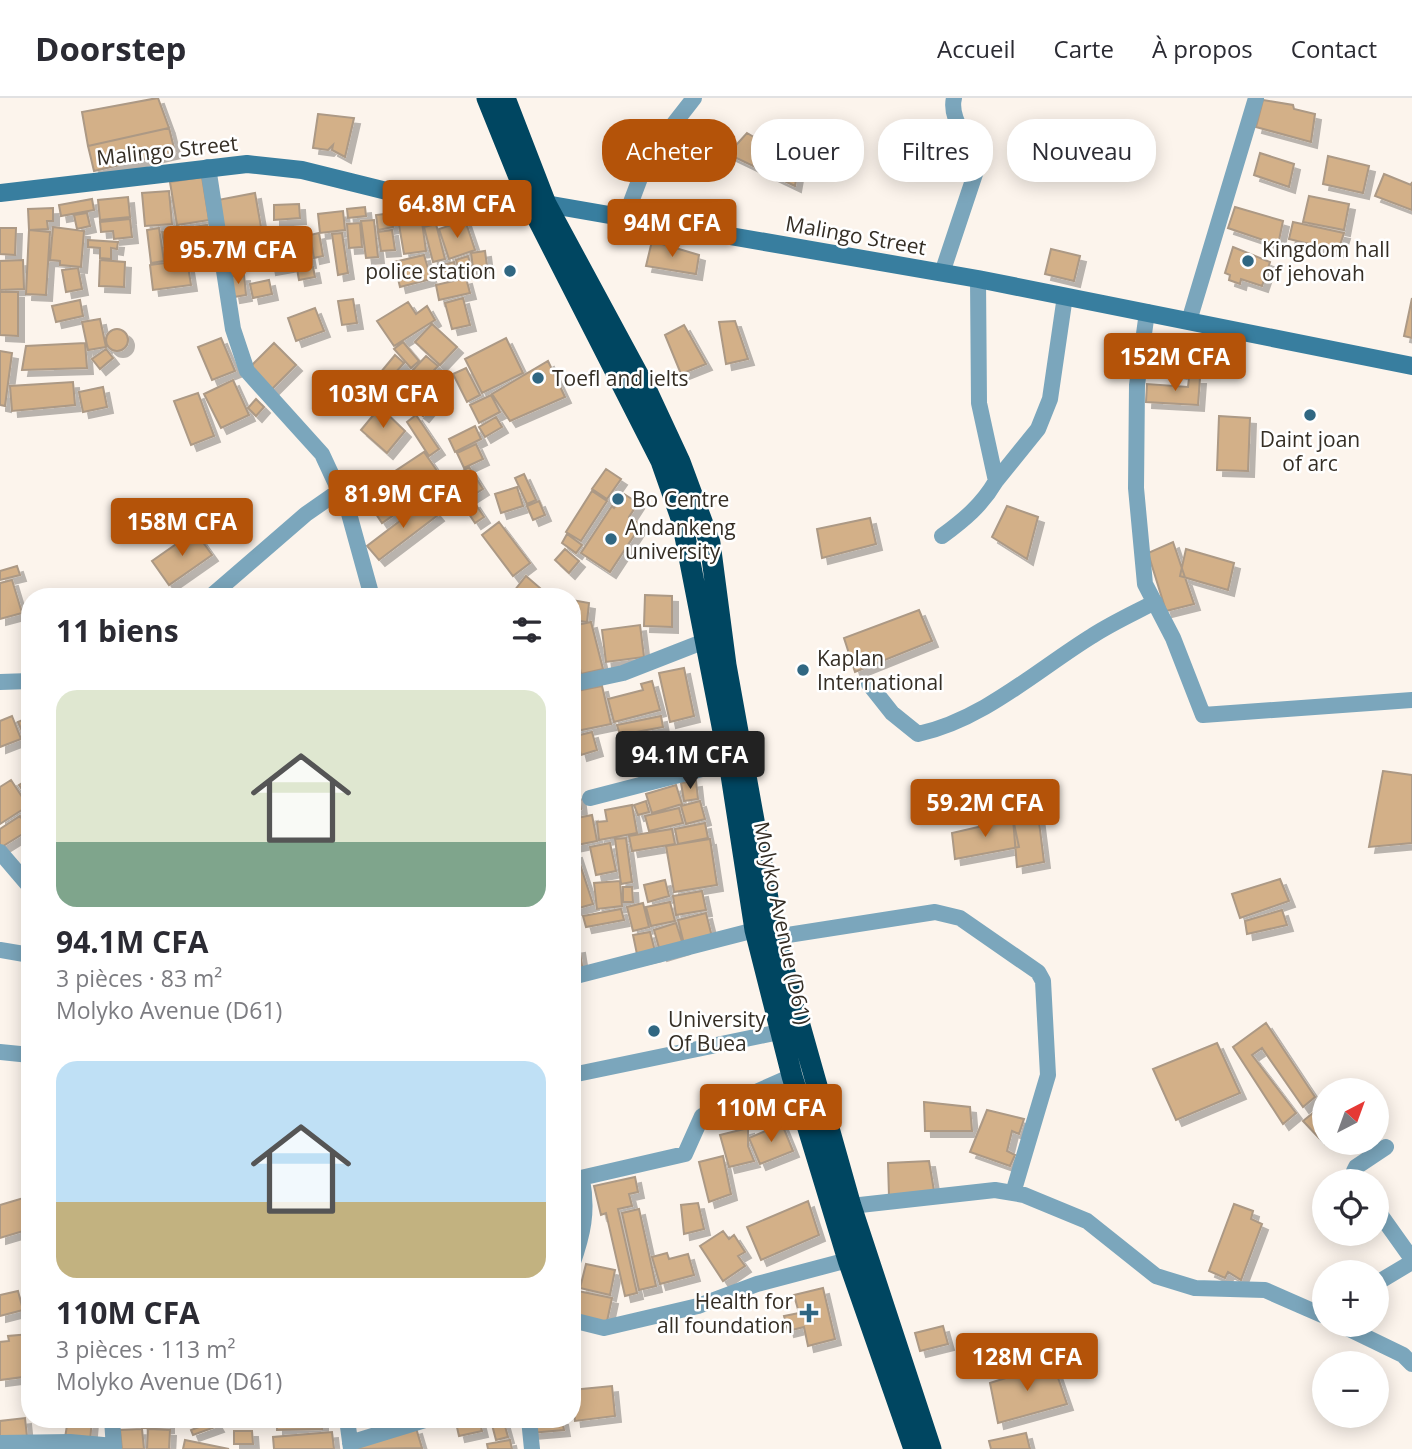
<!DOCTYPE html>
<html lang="fr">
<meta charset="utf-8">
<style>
body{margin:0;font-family:"Open Sans",sans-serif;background:#f7f7f7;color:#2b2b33;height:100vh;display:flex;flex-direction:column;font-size:26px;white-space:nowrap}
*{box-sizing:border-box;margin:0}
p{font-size:23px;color:#7c7c81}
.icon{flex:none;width:38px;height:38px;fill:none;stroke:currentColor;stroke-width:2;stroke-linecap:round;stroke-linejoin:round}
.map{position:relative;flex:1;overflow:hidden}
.panel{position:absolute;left:21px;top:490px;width:560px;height:840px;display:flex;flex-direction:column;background:#fff;border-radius:28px;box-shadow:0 4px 18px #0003}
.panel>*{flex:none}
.guide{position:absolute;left:602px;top:21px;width:665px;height:63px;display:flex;gap:14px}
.needle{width:46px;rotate:41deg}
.tools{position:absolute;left:1312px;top:980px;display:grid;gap:14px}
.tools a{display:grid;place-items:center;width:77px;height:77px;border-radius:50%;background:#fff;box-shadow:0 4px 18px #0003;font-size:35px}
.price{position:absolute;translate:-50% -60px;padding:0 16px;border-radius:7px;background:#b45309;color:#fff;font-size:23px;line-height:46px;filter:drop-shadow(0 2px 4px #0008)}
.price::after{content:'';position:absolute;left:50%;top:42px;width:21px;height:16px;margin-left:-10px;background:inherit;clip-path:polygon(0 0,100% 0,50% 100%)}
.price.on{background:#222;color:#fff}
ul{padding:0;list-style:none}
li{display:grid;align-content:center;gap:14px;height:371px;padding:0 35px}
li span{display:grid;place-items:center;height:217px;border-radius:21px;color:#555}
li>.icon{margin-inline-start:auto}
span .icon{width:126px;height:126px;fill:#fffc;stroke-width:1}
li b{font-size:30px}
h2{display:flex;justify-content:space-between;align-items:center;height:84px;padding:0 35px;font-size:30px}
.pill{padding:0 24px;border-radius:28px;background:#fff;box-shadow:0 4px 18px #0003;font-size:24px;line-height:63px}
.pill.on{background:#b45309;color:#fff}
header{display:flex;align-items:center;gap:42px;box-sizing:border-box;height:98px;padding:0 35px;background:#fff;border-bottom:2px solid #e1e1e2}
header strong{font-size:33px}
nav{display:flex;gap:38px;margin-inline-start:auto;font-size:24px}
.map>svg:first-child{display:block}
.building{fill:#d3b088;stroke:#ac9985;stroke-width:2;filter:url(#shadow)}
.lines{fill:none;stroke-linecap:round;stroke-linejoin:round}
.street{stroke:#7ba6bc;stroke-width:16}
.secondary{stroke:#387e9f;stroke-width:18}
.highway{stroke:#004661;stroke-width:21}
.poi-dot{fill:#306782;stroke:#fff;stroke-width:2.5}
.labels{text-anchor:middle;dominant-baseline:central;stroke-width:5;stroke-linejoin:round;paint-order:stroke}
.street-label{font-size:21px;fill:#352e25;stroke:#fff}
.poi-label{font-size:21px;fill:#352e25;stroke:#fff;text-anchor:start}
</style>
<header>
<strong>Doorstep</strong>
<nav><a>Accueil</a><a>Carte</a><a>À propos</a><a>Contact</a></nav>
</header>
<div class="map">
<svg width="1412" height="1351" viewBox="0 0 1412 1351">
<defs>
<filter id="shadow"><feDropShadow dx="6" dy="6" stdDeviation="0" flood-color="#0004"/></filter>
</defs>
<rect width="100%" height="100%" fill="#fcf4ec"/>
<path class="building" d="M 158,0 L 169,30 L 88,48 L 82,14 Z
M 1263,2 L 1293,7 L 1294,11 L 1315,16 L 1311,44 L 1256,29 Z
M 318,16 L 354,20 L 345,59 L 332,52 L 333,47 L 328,52 L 313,50 Z
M 169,30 L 175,54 L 94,73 L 88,48 Z
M 747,35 L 799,65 L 795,88 L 728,56 Z
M 1260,55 L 1294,66 L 1289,89 L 1254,77 Z
M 1328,58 L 1369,68 L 1363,95 L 1323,86 Z
M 1384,76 L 1411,87 L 1412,84 L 1412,112 L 1375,98 Z
M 202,79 L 209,122 L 177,127 L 170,84 Z
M 169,93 L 172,126 L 145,128 L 142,95 Z
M 255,95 L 261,129 L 224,135 L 218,102 Z
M 1309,98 L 1349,106 L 1344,132 L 1303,124 Z
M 128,99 L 130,119 L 100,122 L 98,102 Z
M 92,101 L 94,112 L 61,118 L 59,107 Z
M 299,106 L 300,120 L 274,122 L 274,107 Z
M 365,109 L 366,118 L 348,120 L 347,111 Z
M 1235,109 L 1283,123 L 1278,147 L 1228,130 Z
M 53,110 L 53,123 L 47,123 L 48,131 L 29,132 L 28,111 Z
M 343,113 L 345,132 L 320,135 L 318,116 Z
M 87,115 L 90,128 L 77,131 L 74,117 Z
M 391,115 L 393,129 L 378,132 L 376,117 Z
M 130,121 L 132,139 L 114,141 L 113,133 L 101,134 L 100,124 Z
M 374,122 L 378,159 L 366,160 L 361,123 Z
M 465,122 L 475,152 L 449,161 L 439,131 Z
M 422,124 L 426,153 L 404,156 L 399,127 Z
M 1293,124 L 1344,135 L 1338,153 L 1289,141 Z
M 360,125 L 362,149 L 349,150 L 347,126 Z
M 436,126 L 445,161 L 433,164 L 424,129 Z
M 207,127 L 211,151 L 167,159 L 162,134 Z
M 53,129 L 84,133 L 81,169 L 60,167 L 60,163 L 50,162 Z
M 0,130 L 16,130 L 15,157 L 0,156 Z
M 159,130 L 164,163 L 151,165 L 147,132 Z
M 29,132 L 50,134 L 46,197 L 26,196 Z
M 392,132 L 395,152 L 381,153 L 378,134 Z
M 319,135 L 323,158 L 314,160 L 310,137 Z
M 342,135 L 348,175 L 338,177 L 332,136 Z
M 306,141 L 310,164 L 270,171 L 266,148 Z
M 88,142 L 118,144 L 117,151 L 111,150 L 111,161 L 100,160 L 100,150 L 88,149 Z
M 652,143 L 699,157 L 696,176 L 646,168 Z
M 1233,149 L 1270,164 L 1262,188 L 1241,181 L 1240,186 L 1229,182 L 1230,177 L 1225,175 Z
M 1051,151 L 1080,158 L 1074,183 L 1045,176 Z
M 485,153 L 487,168 L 473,170 L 471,155 Z
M 424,157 L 431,181 L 400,189 L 394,164 Z
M 468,158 L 472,172 L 460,176 L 456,162 Z
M 23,162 L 24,191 L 0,192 L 0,163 Z
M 100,162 L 125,164 L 124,189 L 99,188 Z
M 187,162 L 191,187 L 153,192 L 150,167 Z
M 454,164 L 456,176 L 445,178 L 442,167 Z
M 313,169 L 315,179 L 299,182 L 297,171 Z
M 78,170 L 82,191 L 66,194 L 62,172 Z
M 244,177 L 246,197 L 234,199 L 230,178 Z
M 466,180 L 470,195 L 439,202 L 436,187 Z
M 269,182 L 272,196 L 253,200 L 250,186 Z
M 0,194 L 18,194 L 18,238 L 0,237 Z
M 463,200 L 470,227 L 452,231 L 445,205 Z
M 1412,200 L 1412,240 L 1404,238 Z
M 353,201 L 357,225 L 342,227 L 338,203 Z
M 80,202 L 83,218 L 56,224 L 52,208 Z
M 408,204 L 416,216 L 427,208 L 435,222 L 394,248 L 377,223 Z
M 315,210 L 324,233 L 296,243 L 288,220 Z
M 100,221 L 106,249 L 88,252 L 82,224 Z
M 735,223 L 748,261 L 726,266 L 719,224 Z
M 432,226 L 457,249 L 440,267 L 415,244 Z
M 684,227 L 706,266 L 681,276 L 665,237 Z
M106 242a11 11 0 1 1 22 0a11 11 0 1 1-22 0Z
M 1159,237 L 1197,247 L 1192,277 L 1151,269 Z
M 221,240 L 235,273 L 212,282 L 198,249 Z
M 506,240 L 523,275 L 482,295 L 465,261 Z
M 403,244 L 419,263 L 411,270 L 394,251 Z
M 85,245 L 87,270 L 22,272 L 26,248 Z
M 274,245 L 296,267 L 271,292 L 249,270 Z
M 106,251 L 113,260 L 100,271 L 92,261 Z
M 0,253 L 12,255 L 5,308 L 0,307 Z
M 395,257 L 404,265 L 379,293 L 371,286 Z
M 426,258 L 438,268 L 422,285 L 411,274 Z
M 548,263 L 565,299 L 510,323 L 492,296 Z
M 466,270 L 480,297 L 467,304 L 453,276 Z
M 437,273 L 441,276 L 426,293 L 422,290 Z
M 1189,280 L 1200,280 L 1198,307 L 1146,304 L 1147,286 L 1188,289 Z
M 233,282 L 249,317 L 221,330 L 204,296 Z
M 73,284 L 75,307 L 12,313 L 10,288 Z
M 103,289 L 107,309 L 83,314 L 79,294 Z
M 435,294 L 440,298 L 423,318 L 418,314 Z
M 198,295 L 214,338 L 191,347 L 174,303 Z
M 491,297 L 500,314 L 479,325 L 470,307 Z
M 256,301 L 264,309 L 256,318 L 248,310 Z
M 380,309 L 405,333 L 387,355 L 361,332 Z
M 416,317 L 439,351 L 429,358 L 407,324 Z
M 1219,318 L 1250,320 L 1248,373 L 1217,372 Z
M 496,319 L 502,329 L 485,339 L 479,329 Z
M 475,328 L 481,341 L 455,354 L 449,341 Z
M 476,346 L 483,361 L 464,370 L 457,355 Z
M 424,354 L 444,383 L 382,425 L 362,395 Z
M 469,369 L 483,391 L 459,406 L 446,384 Z
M 606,371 L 621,381 L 607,401 L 592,391 Z
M 524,376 L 536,402 L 527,406 L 515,380 Z
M 517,389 L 523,408 L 501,415 L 495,396 Z
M 592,393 L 607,403 L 581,443 L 566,434 Z
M 624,396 L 638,405 L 629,419 L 641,427 L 610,474 L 581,455 L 612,408 L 614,410 Z
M 426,403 L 438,417 L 379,462 L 367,448 Z
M 539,403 L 545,417 L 533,422 L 527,408 Z
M 474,404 L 484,419 L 475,425 L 465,410 Z
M 1007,408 L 1038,419 L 1027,461 L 992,439 Z
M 188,418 L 196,426 L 187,436 L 179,428 Z
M 870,420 L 876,446 L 822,460 L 817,431 Z
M 499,424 L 530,465 L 513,478 L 482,437 Z
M 195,433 L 212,457 L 169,487 L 152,463 Z
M 567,436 L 582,447 L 576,455 L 562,445 Z
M 1173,444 L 1194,506 L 1166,513 L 1148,455 Z
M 565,451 L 579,463 L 569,475 L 555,462 Z
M 1186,451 L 1234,465 L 1228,492 L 1180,478 Z
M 17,468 L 20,477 L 0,482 L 0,473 Z
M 526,478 L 540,490 L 532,499 L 521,499 L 514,493 Z
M 12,482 L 22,515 L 0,521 L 0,485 Z
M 645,497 L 672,498 L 672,529 L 644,528 Z
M 572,502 L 589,505 L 587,524 L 572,522 Z
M 919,512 L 932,543 L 855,574 L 844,540 Z
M 591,524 L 603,571 L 581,576 L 572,528 Z
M 640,527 L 644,559 L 606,564 L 602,532 Z
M 684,570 L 694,618 L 670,624 L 659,575 Z
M 652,583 L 660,612 L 614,624 L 608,601 L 643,592 L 641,586 Z
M 602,588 L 611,626 L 572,634 L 572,594 Z
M 12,618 L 21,641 L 0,649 L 0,623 Z
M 661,618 L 663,629 L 620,637 L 617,627 Z
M 27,620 L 30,625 L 30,651 L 18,624 Z
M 592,634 L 597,652 L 581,657 L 576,638 Z
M 694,637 L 699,665 L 682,667 L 677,640 Z
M 674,645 L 679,670 L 660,674 L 655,648 Z
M 653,652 L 657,672 L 634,676 L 630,656 Z
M 1383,673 L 1412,677 L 1412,745 L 1369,749 Z
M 30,680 L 30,704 L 19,687 Z
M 11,682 L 28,708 L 0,726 L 0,689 Z
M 696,683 L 698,701 L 684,703 L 681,685 Z
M 676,687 L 682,706 L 652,715 L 646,696 Z
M 579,695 L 581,711 L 572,712 L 572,696 Z
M 646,703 L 649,714 L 638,717 L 634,707 Z
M 700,703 L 705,721 L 686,726 L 681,708 Z
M 632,707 L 637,735 L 599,742 L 597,724 L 607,723 L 605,712 Z
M 679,710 L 683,725 L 649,733 L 645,718 Z
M 1038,716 L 1044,764 L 1017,769 L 1013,721 Z
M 592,717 L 597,743 L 572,748 L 572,721 Z
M 20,718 L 29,732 L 0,750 L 0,731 Z
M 1013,721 L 1019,749 L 955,761 L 952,735 Z
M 705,725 L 708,740 L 678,746 L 675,731 Z
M 672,731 L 675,746 L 632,753 L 629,738 Z
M 626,740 L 632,784 L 621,786 L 615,741 Z
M 710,741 L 717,787 L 674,794 L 666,748 Z
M 610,745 L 616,773 L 596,777 L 590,749 Z
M 576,754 L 593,806 L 572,812 L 572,755 Z
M 1280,781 L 1289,803 L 1240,820 L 1232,796 Z
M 665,782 L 669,798 L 648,804 L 644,787 Z
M 620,783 L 622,808 L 597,811 L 594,785 Z
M 623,789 L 632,789 L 633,804 L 623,804 Z
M 702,793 L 706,812 L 676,817 L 673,798 Z
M 670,804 L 675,823 L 651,828 L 646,809 Z
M 643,805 L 649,829 L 633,833 L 627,809 Z
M 621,811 L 624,822 L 586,829 L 583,818 Z
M 1282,812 L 1287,827 L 1247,836 L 1245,823 Z
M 706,815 L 712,839 L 684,846 L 678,822 Z
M 676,825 L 684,850 L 661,857 L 654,832 Z
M 650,834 L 656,857 L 638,861 L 633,837 Z
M 579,849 L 583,874 L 572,876 L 572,850 Z
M 1266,925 L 1315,999 L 1303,1009 L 1262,950 L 1252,957 L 1296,1015 L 1283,1026 L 1233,949 Z
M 1217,945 L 1240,995 L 1176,1022 L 1153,971 Z
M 924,1004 L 970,1009 L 972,1033 L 925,1033 Z
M 1325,1005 L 1325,1036 L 1319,1040 L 1303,1023 Z
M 987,1012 L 1024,1021 L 1019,1036 L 1012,1033 L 1007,1053 L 1015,1057 L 1010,1068 L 970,1054 Z
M 782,1026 L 793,1053 L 760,1066 L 749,1040 Z
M 748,1030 L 748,1048 L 754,1063 L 729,1069 L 720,1037 Z
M 723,1058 L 731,1096 L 709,1104 L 699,1064 Z
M 929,1063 L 934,1093 L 889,1098 L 888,1065 Z
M 635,1079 L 638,1094 L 629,1096 L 632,1108 L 618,1111 L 637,1195 L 625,1198 L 606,1115 L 601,1117 L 594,1088 Z
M 30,1098 L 30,1131 L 0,1140 L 0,1107 Z
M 808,1103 L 819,1137 L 761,1162 L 747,1129 Z
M 698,1105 L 704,1131 L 684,1136 L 681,1107 Z
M 1234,1106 L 1253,1113 L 1251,1121 L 1262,1126 L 1241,1182 L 1228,1174 L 1225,1180 L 1209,1173 Z
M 639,1111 L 656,1188 L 639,1192 L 622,1115 Z
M 723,1133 L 729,1141 L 734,1137 L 745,1154 L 738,1158 L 745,1168 L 723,1183 L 700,1148 Z
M 667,1155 L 669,1161 L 688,1156 L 694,1177 L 660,1186 L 652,1159 Z
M 586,1166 L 615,1172 L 610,1197 L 580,1190 Z
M 823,1190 L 835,1241 L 808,1248 L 804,1229 L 788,1233 L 784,1218 L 799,1215 L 794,1197 Z
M 18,1193 L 23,1212 L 0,1218 L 0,1197 Z
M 578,1193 L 612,1200 L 606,1228 L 572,1220 Z
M 943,1228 L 948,1246 L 920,1253 L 915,1235 Z
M 30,1236 L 30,1274 L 23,1275 L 23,1279 L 0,1282 L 0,1244 L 9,1243 L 8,1238 Z
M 1053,1265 L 1067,1306 L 998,1325 L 990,1285 Z
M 612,1288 L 615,1318 L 575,1323 L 572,1292 Z
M 25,1320 L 27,1339 L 0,1342 L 0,1323 Z
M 68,1321 L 92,1321 L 90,1343 L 65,1340 Z
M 141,1321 L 168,1321 L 168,1329 L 142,1330 Z
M 277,1321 L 322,1321 L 322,1331 L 277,1332 Z
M 479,1321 L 482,1333 L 459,1338 L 456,1325 Z
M 503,1321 L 508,1339 L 496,1342 L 491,1323 Z
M 528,1321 L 562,1321 L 564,1332 L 530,1335 Z
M 215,1323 L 218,1328 L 193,1337 L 191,1332 Z
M 416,1330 L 422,1350 L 357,1351 L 357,1348 Z
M 142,1331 L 144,1351 L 122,1351 L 120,1332 Z
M 148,1331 L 170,1332 L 169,1351 L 147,1351 Z
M 234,1333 L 252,1333 L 253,1346 L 234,1346 Z
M 332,1334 L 334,1351 L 274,1351 L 273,1339 Z
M 1026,1335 L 1030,1351 L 991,1351 L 989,1343 Z
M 185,1342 L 229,1351 L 183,1351 Z
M 510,1342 L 512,1351 L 488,1351 L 487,1346 Z"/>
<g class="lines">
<path class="street" d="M 208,69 L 233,231 L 247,273 L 322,356 L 348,412 L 372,499
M 625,120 L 648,59 L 694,0
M 942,175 L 977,70 C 975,47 948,24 954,0
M 1147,214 L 1137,287 L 1136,390 L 1145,486 L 1173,540 L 1203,617 L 1412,602
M 1189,223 L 1256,0
M 996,383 L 1038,331 L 1050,301 L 1065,198
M 942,438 C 964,422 982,407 996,383 L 979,305 L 978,181
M 210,499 L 306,416 L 339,393
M 0,584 L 30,583
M 572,586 L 623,575 L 705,543
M 869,586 L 892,615 L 918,636 C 983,622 1037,572 1092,538 C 1112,525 1134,515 1155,504
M 590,700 L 729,664
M 0,754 L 30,789
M 775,839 L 935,814 L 960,820 L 1038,874 L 1043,883 L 1048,977 L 1013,1095
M 0,852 L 30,857
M 572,879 L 755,832
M 0,954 L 30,957
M 572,977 L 789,932
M 572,1082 L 685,1056 L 702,1018 L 792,978
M 1357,1083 L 1354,1073 L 1356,1069 L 1386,1049
M 851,1108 L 995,1092 L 1024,1097 L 1087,1123 L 1156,1178 L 1195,1190 L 1265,1192 L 1322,1217 L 1325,1216
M 1377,1112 L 1412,1161
M 572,1167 C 583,1136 588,1114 582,1081
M 1377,1185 L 1412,1164
M 572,1222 L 604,1230 L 698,1208 L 757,1186 L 848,1162
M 1341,1227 L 1403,1257 L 1412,1266
M 112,1321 L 114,1351
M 347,1321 L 351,1351
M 529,1321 L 532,1351
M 0,1345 L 70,1344 L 114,1348
M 350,1345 L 428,1321"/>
<path class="secondary" d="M 0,95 L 247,66 L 302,72 L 443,107 L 546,106 L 978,181 L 1412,268"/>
<path class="highway" d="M 487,0 L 529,104 L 661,363 L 682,423 L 729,664 L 755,832 L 792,978 L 848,1162 L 914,1351
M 505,0 L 546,106 L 647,293 L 680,364 L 710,445 L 726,567 L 775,839 L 851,1108 L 931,1351"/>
</g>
<g class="poi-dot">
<circle cx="1248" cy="163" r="7"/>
<circle cx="510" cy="173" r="7"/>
<circle cx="538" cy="280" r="7"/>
<circle cx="1310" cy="317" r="7"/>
<circle cx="618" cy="401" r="7"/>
<circle cx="611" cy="441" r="7"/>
<circle cx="803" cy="572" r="7"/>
<circle cx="654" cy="933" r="7"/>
<path d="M805.5 1204.5h7v7h7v7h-7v7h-7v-7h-7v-7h7z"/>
</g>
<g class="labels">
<g class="street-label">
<text transform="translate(167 52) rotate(-6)">Malingo Street</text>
<text transform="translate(856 137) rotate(10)">Malingo Street</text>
<text transform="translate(783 825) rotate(78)">Molyko Avenue (D61)</text>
</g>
<g class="poi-label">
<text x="1262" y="151">Kingdom hall<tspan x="1262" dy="24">of jehovah</tspan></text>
<text x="496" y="173" text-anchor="end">police station</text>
<text x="552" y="280">Toefl and ielts</text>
<text x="1310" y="341" text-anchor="middle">Daint joan<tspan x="1310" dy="24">of arc</tspan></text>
<text x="632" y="401">Bo Centre</text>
<text x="625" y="429">Andankeng<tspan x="625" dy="24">university</tspan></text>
<text x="817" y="560">Kaplan<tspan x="817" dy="24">International</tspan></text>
<text x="668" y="921">University<tspan x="668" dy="24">Of Buea</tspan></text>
<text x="793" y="1203" text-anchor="end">Health for<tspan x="793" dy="24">all foundation</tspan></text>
</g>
</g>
</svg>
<div class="tools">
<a><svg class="needle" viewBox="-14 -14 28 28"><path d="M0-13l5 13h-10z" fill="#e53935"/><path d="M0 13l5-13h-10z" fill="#7c7c81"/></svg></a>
<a><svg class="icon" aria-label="locate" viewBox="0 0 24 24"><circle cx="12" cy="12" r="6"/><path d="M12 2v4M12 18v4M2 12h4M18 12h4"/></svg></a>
<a>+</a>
<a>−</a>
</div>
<b class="price" style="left:457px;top:142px">64.8M CFA</b>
<b class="price" style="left:672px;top:161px">94M CFA</b>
<b class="price" style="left:238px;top:188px">95.7M CFA</b>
<b class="price" style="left:1175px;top:295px">152M CFA</b>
<b class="price" style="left:383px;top:332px">103M CFA</b>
<b class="price" style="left:403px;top:432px">81.9M CFA</b>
<b class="price" style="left:182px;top:460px">158M CFA</b>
<b class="price on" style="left:690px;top:693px">94.1M CFA</b>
<b class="price" style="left:985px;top:741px">59.2M CFA</b>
<b class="price" style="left:771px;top:1046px">110M CFA</b>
<b class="price" style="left:1027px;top:1295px">128M CFA</b>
<div class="guide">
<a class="pill on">Acheter</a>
<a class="pill">Louer</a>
<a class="pill">Filtres</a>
<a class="pill">Nouveau</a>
</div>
<section class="panel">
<h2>11 biens<svg class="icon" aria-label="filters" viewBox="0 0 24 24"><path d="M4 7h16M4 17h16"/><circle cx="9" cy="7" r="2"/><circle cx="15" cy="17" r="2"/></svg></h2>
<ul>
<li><span style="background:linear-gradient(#dfe7d0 70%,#7fa58c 0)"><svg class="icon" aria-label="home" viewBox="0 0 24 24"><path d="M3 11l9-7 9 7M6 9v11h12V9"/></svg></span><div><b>94.1M CFA</b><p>3 pièces · 83 m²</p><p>Molyko Avenue (D61)</p></div></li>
<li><span style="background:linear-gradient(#bfe0f5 65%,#c2b280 0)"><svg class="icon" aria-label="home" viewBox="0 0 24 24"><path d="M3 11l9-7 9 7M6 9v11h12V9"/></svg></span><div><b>110M CFA</b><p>3 pièces · 113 m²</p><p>Molyko Avenue (D61)</p></div></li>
</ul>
</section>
</div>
